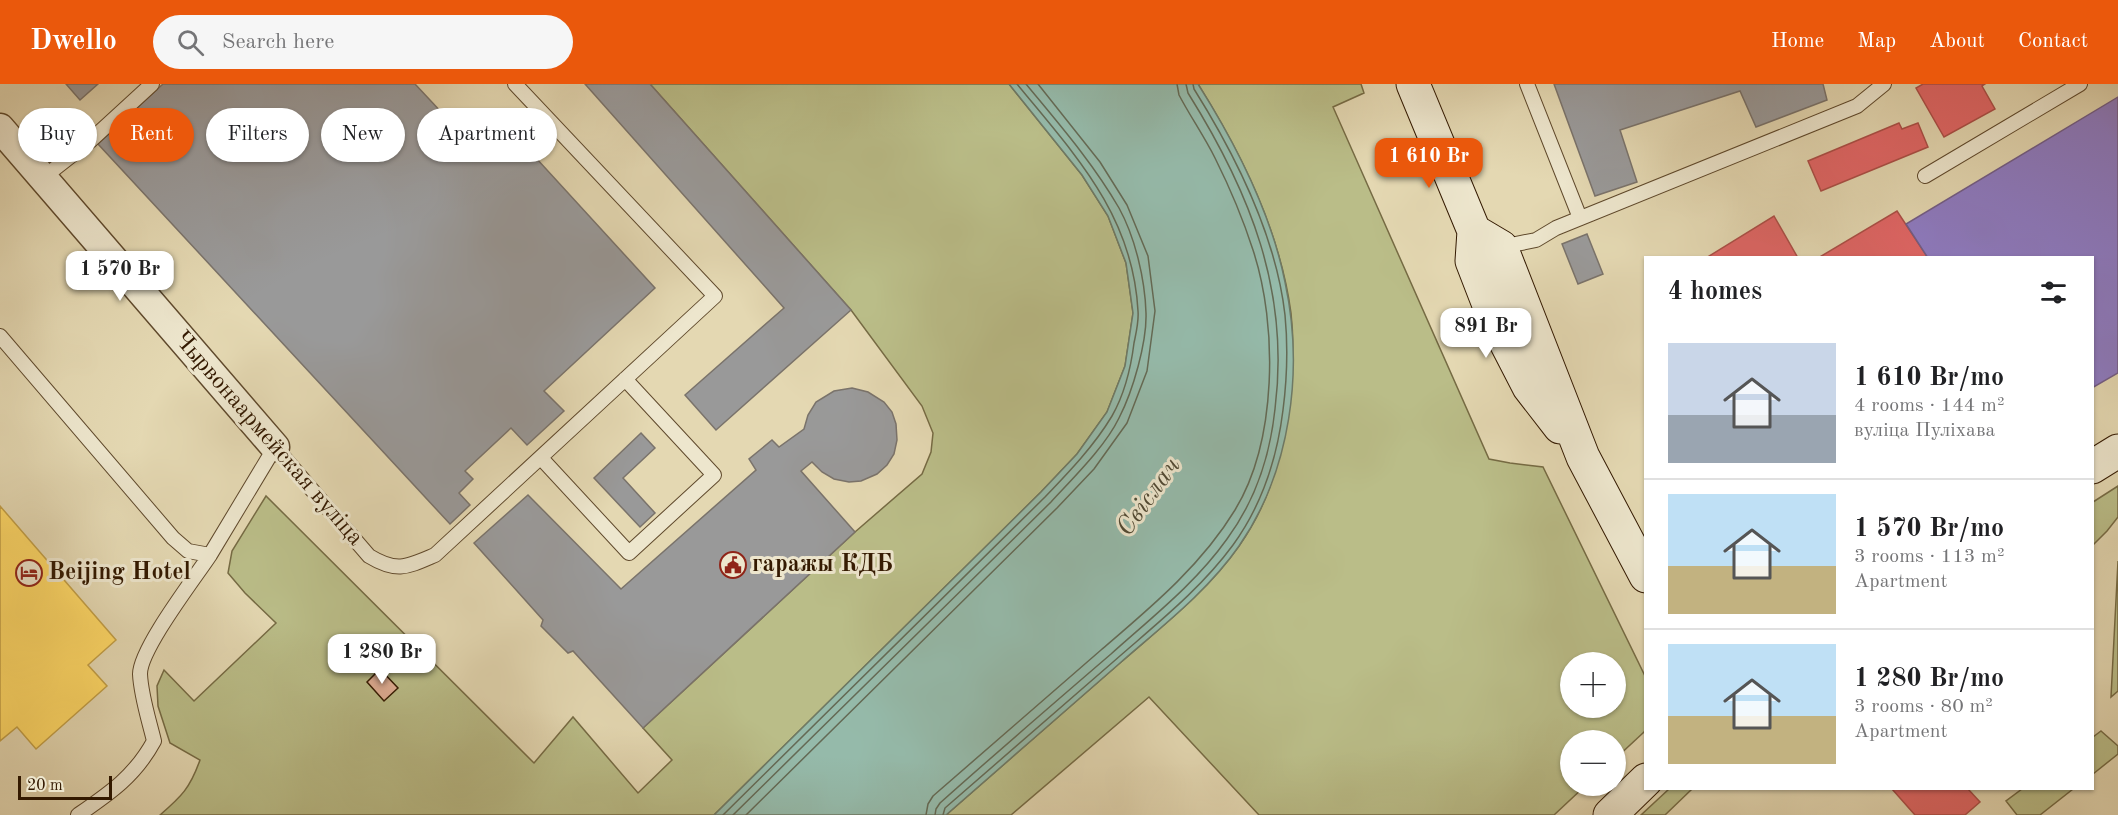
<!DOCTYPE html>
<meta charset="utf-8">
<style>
body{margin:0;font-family:"Old Standard TT",serif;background:#f6f6f6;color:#202124;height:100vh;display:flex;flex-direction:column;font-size:22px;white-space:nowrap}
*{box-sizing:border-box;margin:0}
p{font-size:20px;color:#757577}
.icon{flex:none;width:33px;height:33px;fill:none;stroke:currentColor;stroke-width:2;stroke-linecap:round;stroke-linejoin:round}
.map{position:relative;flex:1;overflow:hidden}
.details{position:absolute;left:1644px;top:172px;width:450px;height:534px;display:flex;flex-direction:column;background:#fff;border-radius:0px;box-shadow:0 2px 4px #0004}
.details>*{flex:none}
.top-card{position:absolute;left:18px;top:24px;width:570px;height:54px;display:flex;gap:12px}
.controls{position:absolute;left:1560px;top:568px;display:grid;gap:12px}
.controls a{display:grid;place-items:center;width:66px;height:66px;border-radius:50%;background:#fff;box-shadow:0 2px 4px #0004;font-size:30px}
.scale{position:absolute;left:18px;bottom:15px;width:94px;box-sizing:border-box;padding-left:6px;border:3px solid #331900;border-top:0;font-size:16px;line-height:21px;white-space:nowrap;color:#331900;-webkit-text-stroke:4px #ede6cd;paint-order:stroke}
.price{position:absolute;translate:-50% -51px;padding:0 14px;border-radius:12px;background:#fff;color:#222;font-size:20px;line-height:39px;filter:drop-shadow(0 2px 3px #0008)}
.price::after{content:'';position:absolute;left:50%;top:36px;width:18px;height:14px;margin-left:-9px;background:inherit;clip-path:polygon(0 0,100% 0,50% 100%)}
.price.current{background:#ea580c;color:#fff}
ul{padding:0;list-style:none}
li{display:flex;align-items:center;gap:18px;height:150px;padding:0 24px}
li+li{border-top:2px solid #e0e0e0}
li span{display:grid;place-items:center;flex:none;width:168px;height:120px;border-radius:0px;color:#555}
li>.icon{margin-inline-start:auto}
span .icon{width:72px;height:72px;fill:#fffc;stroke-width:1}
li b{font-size:26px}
h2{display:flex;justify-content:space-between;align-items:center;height:72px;padding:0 24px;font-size:26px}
.pill{padding:0 21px;border-radius:27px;background:#fff;box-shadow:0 2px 4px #0004;font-size:21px;line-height:54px}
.pill.current{background:#ea580c;color:#fff}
header{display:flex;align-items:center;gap:36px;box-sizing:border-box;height:84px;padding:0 30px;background:#ea580c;color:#fff}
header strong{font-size:28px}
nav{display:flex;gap:33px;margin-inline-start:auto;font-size:21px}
.search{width:420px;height:54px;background:#f6f6f6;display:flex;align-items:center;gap:15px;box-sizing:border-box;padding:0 21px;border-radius:33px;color:#757577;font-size:22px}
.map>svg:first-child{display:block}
.green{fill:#babd88;stroke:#766b44;stroke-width:1.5;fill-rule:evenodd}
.water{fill:#95baaa;stroke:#6e7a66;stroke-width:1.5}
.homes{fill:#ffd966;stroke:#c29f47;stroke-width:1.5}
.shops{fill:#e06666;stroke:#ac4f47;stroke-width:1.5}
.offices{fill:#8e7cc3;stroke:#735e88;stroke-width:1.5}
.industry{fill:#999;stroke:#7a736b;stroke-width:1.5}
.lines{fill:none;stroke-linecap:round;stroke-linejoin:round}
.shore{stroke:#646a55;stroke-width:1.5}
.building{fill:#e1af96;stroke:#331900;stroke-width:1.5}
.lane-casing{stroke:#5f492c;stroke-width:16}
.street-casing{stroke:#5f492c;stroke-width:31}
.secondary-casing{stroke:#331900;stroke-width:35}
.lane{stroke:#ede6cd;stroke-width:14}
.street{stroke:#ede6cd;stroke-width:28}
.secondary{stroke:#ede6cd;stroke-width:33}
.labels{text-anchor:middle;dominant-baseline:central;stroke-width:6;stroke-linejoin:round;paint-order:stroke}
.street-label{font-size:24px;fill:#331900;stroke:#ede6cd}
.poi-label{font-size:24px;font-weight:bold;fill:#331900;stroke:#ede6cd;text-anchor:start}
.water-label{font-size:26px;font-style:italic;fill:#504933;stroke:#ede6cd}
</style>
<header>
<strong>Dwello</strong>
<div class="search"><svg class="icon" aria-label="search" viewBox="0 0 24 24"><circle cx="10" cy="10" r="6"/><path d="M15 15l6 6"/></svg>Search here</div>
<nav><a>Home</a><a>Map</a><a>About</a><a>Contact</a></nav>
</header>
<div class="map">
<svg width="2118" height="731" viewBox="0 0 2118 731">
<rect width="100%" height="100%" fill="#e4d8b2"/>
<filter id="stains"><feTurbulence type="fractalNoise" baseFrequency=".00333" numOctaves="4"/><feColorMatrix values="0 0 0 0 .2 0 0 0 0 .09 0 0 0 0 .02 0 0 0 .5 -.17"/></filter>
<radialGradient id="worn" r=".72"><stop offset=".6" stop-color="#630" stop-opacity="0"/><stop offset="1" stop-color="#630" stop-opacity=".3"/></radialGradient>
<path class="green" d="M 650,0 L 1009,0 L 1082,91 L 1108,132 L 1126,179 L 1133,229 L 1125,282 L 1107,328 L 1077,370 L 1041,408 L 714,731 L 160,731 C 182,712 190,704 200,676 L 170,659 L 158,622 L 157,602 L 164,586 L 194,617 L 276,539 L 245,509 L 228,489 L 232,467 L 266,412 L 534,679 L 573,633 L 638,709 L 672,676 L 643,644 L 855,448 L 922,390 L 931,368 L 933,349 L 922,322 L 851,226 Z
M 1198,0 L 1361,0 L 1364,9 L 1333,23 L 1489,375 L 1510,379 L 1543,383 L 1645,592 L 1646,645 L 1644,648 L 1616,674 L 1616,657 L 1570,657 L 1570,702 L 1585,702 L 1554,731 L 1259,731 L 1149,613 L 1011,731 L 946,731 C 1004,680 1062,630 1120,579 C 1161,543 1207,508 1239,462 C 1267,422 1278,385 1286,337 C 1292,302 1295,265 1291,229 C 1280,147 1241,69 1198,0 ZM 1570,579 L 1616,579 L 1616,624 L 1570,624 Z
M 2118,402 L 2118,433 L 2107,447 L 2093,461 L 2093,418 Z
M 2118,477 L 2118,607 L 2111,613 Z
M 2101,647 L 2118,662 L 2118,670 L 2093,690 L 2093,653 Z
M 1669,705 L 1692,705 L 1665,731 L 1641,731 Z
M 2022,705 L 2073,705 L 2040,731 L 2017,731 L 2006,717 Z"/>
<path class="water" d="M 1009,0 L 1198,0 C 1236,60 1271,128 1285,198 C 1304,286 1291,387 1239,462 C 1207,508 1161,543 1120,579 C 1062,630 1004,680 946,731 L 714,731 L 1041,408 L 1077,370 L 1107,328 L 1125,282 L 1133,229 L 1126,179 L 1108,132 L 1082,91 Z"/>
<path class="homes" d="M 0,422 L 116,556 L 88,581 L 107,602 L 36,665 L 17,643 L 0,657 Z"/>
<path class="shops" d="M 1923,0 L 1985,0 L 1982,2 L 1995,25 L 1944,53 L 1916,4 Z
M 1899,39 L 1902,45 L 1918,39 L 1928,63 L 1821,107 L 1808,77 Z
M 1897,127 L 1928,174 L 1818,174 Z
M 1774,132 L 1798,174 L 1706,174 Z
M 1892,705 L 1968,705 L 1980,718 L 1965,731 L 1915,731 Z"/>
<path class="offices" d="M 2118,13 L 2118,289 L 2092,304 L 2092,174 L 1928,174 L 1906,140 Z"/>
<path class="industry" d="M 66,0 L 98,0 L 80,16 Z
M 163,0 L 415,0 L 487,77 L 515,51 L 655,204 L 544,307 L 564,327 L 527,361 L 511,344 L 465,387 L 473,395 L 459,409 L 470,421 L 450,440 L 98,60 Z
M 585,0 L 650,0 L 851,226 L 716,346 L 685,311 L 784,224 Z
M 1554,0 L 1823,0 L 1827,16 L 1756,43 L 1740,7 L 1620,46 L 1637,98 L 1595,112 Z
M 1587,150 L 1603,190 L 1578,200 L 1562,160 Z
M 852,304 L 868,308 L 884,318 L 892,328 L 896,340 L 897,356 L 894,370 L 887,381 L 877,390 L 861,397 L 849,398 L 834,395 L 822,388 L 812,378 L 801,387 L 855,448 L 643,644 L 573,567 L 568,569 L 541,542 L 543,536 L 474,459 L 528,411 L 621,505 L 756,386 L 749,375 L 772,356 L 779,363 L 804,345 L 808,331 L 816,318 L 834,307 Z
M 641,349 L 655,364 L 623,394 L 655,429 L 640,443 L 594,394 Z"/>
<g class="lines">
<path class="shore" d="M 723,731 L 1045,413 C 1069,388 1094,362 1112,332 C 1124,311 1131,283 1134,259 C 1136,249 1139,238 1138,227 C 1133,131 1075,71 1017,0
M 733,731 L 1051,418 C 1073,394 1105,363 1119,334 C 1133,307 1147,258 1146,229 C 1145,195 1135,153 1119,124 C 1093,79 1059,40 1026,0
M 746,731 L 1057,424 L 1094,385 L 1127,339 L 1147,287 L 1155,227 L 1148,172 L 1127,121 L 1100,78 L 1038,0
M 926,731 L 928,720 L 933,712 C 989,663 1045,615 1101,566 C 1150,524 1201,482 1235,426 C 1277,357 1278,242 1253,166 C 1243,135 1230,104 1215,74 C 1204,52 1190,32 1179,11 L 1177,0
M 935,731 L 936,725 L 940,719 C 996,669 1054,619 1111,570 C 1151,534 1195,500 1227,455 C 1255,417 1270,372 1275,325 C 1290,207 1250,108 1188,9 L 1186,0
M 943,731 L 945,724 C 1001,675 1057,626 1113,578 C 1155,541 1200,506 1233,461 C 1262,421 1277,375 1283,326 C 1287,295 1288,262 1285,231 C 1276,151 1236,72 1194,5 L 1193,0"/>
</g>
<path class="building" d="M 380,585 L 398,604 L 384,617 L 367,598 Z"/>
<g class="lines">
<defs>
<path id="lane" d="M 1527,0 L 1580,134
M 1925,92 L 2080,0
M 44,93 L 90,57 L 152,0
M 1501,163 L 1536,156 L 1556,144 L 1857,22 L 1884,0
M 0,252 L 173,454 L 188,467 L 210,471 L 275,363 L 369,472 C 397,489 407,483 435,471 L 715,212 L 515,0
M 541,374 L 629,469 L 714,391 L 625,295
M 78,731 C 110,709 135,692 154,657 C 149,636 141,612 140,590 C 140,565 194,495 210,471"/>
<path id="street" d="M 0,44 L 275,363"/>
<path id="secondary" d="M 1413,0 L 1474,147 L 1501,163 L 1583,373 L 1646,492
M 1474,147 L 1472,177 L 1496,239 L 1529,303 L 1560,343
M 2092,383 L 2118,367
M 1610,731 L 1646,696"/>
</defs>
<use href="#lane" class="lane-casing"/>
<use href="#street" class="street-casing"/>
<use href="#secondary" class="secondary-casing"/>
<use href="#lane" class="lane"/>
<use href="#street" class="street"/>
<use href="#secondary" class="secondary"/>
</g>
<defs>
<symbol id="civic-ring" viewBox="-11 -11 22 22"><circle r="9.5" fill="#ede6cd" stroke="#8f2418" stroke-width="1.5"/><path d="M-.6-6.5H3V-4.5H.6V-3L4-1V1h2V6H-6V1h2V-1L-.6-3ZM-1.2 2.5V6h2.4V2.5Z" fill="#8f2418"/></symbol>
<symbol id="hotel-ring" viewBox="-11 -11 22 22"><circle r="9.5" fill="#ede6cd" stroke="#8f2418" stroke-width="1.5"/><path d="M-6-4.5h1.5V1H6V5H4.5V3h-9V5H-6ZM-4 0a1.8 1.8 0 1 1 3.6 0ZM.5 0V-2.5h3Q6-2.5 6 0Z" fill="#8f2418"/></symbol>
</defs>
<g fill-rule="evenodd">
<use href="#civic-ring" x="718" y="466" width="30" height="30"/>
<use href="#hotel-ring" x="14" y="474" width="30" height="30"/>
</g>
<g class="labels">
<g class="street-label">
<text transform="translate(268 355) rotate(49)">Чырвонаармейская вуліца</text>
</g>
<g class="poi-label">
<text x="752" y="481">гаражы КДБ</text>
<text x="48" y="489">Beijing Hotel</text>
</g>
<g class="water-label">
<text transform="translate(1149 413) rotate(-54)">Свіслач</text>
</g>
</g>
<rect width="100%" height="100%" filter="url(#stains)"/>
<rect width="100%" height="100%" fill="url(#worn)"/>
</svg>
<div class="controls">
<a>+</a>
<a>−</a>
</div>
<div class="scale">20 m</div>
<b class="price current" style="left:1429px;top:105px">1 610 Br</b>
<b class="price" style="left:120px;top:218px">1 570 Br</b>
<b class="price" style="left:1486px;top:275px">891 Br</b>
<b class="price" style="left:382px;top:601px">1 280 Br</b>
<div class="top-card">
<a class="pill">Buy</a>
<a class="pill current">Rent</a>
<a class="pill">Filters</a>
<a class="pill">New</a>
<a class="pill">Apartment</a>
</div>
<section class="details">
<h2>4 homes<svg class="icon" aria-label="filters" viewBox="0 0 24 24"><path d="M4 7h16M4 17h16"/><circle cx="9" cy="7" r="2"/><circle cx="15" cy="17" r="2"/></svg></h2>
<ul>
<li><span style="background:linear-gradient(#c9d6e8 60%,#9aa5b1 0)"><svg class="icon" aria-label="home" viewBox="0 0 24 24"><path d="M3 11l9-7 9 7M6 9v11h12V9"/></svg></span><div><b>1 610 Br/mo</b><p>4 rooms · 144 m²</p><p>вуліца Пуліхава</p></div></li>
<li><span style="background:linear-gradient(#bfe0f5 60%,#c2b280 0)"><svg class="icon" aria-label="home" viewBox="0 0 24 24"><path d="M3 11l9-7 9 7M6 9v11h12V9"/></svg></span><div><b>1 570 Br/mo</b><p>3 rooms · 113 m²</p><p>Apartment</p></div></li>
<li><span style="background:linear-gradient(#bfe0f5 60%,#c2b280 0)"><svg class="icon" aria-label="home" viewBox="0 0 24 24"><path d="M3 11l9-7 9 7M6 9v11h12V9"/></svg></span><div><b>1 280 Br/mo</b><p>3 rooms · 80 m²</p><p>Apartment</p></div></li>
</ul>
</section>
</div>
